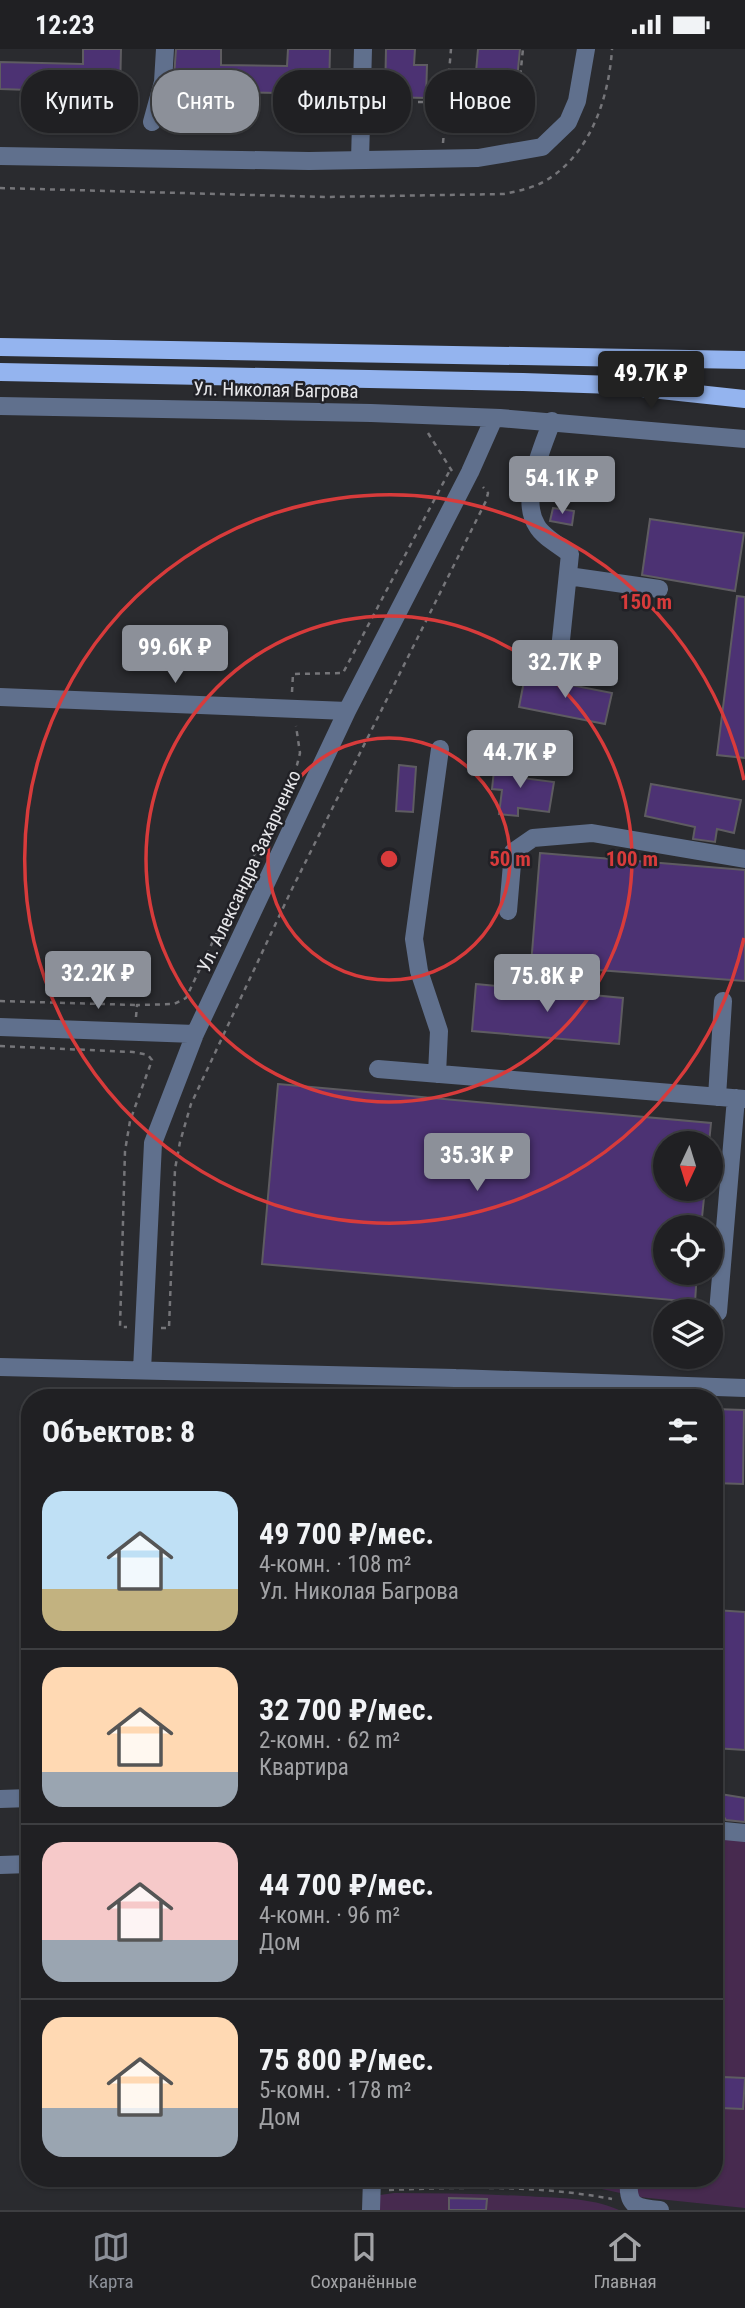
<!DOCTYPE html>
<html lang="ru">
<meta charset="utf-8">
<style>
body{margin:0;font-family:"Roboto Condensed",sans-serif;background:#28282b;color:#f1f3f6;height:100vh;display:flex;flex-direction:column;font-size:26px;white-space:nowrap}
*{box-sizing:border-box;margin:0}
p{font-size:23px;color:#a2a3a6}
.icon{flex:none;width:38px;height:38px;fill:none;stroke:currentColor;stroke-width:2;stroke-linecap:round;stroke-linejoin:round}
.map{position:relative;flex:1;overflow:hidden}
.sheet{position:absolute;left:21px;top:1340px;width:702px;height:798px;display:flex;flex-direction:column;background:#202023;border-radius:28px;box-shadow:0 2px 5px #0004,0 0 0 2px #3d3e41}
.sheet>*{flex:none}
.hud{position:absolute;left:21px;top:21px;width:704px;height:63px;display:flex;gap:14px}
.needle{width:46px;rotate:184deg}
.buttons{position:absolute;left:653px;top:1082px;display:grid;gap:14px}
.buttons a{display:grid;place-items:center;width:70px;height:70px;border-radius:50%;background:#202023;box-shadow:0 2px 5px #0004,0 0 0 2px #3d3e41;font-size:35px}
.price{position:absolute;translate:-50% -60px;padding:0 16px;border-radius:7px;background:#8c9099;color:#fff;font-size:23px;line-height:46px;filter:drop-shadow(0 2px 4px #0008)}
.price::after{content:'';position:absolute;left:50%;top:42px;width:21px;height:16px;margin-left:-10px;background:inherit;clip-path:polygon(0 0,100% 0,50% 100%)}
.price.selected{background:#222;color:#fff}
ul{padding:0;list-style:none}
li{display:flex;align-items:center;gap:21px;height:175px;padding:0 21px}
li+li{border-top:2px solid #3d3e41}
li span{display:grid;place-items:center;flex:none;width:196px;height:140px;border-radius:21px;color:#555}
li>.icon{margin-inline-start:auto}
span .icon{width:84px;height:84px;fill:#fffc;stroke-width:1}
li b{font-size:30px}
h2{display:flex;justify-content:space-between;align-items:center;height:84px;padding:0 21px;font-size:30px}
.chip{padding:0 24px;border-radius:28px;background:#202023;box-shadow:0 2px 5px #0004,0 0 0 2px #3d3e41;font-size:24px;line-height:63px}
.chip.selected{background:#8c9099;color:#fff}
.status{display:flex;justify-content:space-between;align-items:center;height:49px;padding:0 35px;background:#202023;direction:ltr}
.status svg{height:19px;fill:currentColor}
.dock{display:flex;justify-content:space-around;align-items:center;height:98px;border-top:2px solid #3d3e41;background:#202023;font-size:19px;color:#a2a3a6}
.dock a{display:grid;justify-items:center;gap:4px}
.dock .selected{color:#8c9099}
.map>svg:first-child{display:block}
.green{fill:#472a4f}
.building{fill:#4c3273;stroke:#5e5c61;stroke-width:2}
.lines{fill:none;stroke-linecap:round;stroke-linejoin:round}
.path{stroke:#757579;stroke-width:2.5;stroke-dasharray:5 5;stroke-linecap:butt}
.minor{stroke:#60708d;stroke-width:18}
.major{stroke:#94b4ef;stroke-width:18}
.ring{fill:none;stroke:#d83b3b;stroke-width:3.5}
.labels{text-anchor:middle;dominant-baseline:central;stroke-width:5;stroke-linejoin:round;paint-order:stroke}
.street-label{font-size:19px;fill:#e6e6e9;stroke:#212126}
.centre{fill:#d83b3b;stroke:#212126;stroke-width:3.5}
.ring-label{font-size:21px;text-anchor:middle;font-weight:bold;fill:#d83b3b;stroke:#212126;stroke-width:5;stroke-linejoin:round;paint-order:stroke}
</style>
<div class="status"><b>12:23</b><svg viewBox="0 0 49 12"><path d="M0 12V9h3v3zM5 12V6h3v6zM10 12V3h3v9zM15 12V0h3v12zM26 1h20v11H26zM47 4h2v5h-2z"/></svg></div>
<div class="map">
<svg width="745" height="2161" viewBox="0 0 745 2161">
<rect width="100%" height="100%" fill="#2a2b2f"/>
<path class="green" d="M 714,1784 L 745,1787 L 745,2159 L 639,2148 L 583,2136 L 513,2130 L 714,2130 Z
M 394,2144 C 437,2144 480,2145 524,2147 C 555,2149 590,2148 619,2161 L 379,2161 L 380,2146 Z"/>
<path class="building" d="M 83,0 L 121,0 L 120,44 L 0,40 L 0,13 L 83,15 Z
M 176,0 L 221,0 L 221,16 L 287,17 L 288,0 L 330,0 L 329,45 L 173,42 Z
M 386,0 L 415,0 L 414,16 L 427,16 L 426,49 L 385,48 Z
M 478,0 L 520,0 L 515,51 L 474,46 Z
M 553,459 L 574,462 L 572,476 L 550,472 Z
M 650,470 L 744,484 L 735,542 L 642,526 Z
M 737,547 L 745,548 L 745,709 L 717,706 Z
M 525,627 L 612,644 L 605,675 L 519,658 Z
M 495,712 L 524,715 L 522,729 L 554,733 L 549,763 L 518,759 L 518,767 L 499,765 L 502,741 L 492,740 Z
M 399,716 L 416,718 L 413,763 L 396,762 Z
M 651,735 L 741,751 L 734,784 L 717,780 L 715,793 L 693,790 L 695,778 L 645,767 Z
M 540,804 L 745,821 L 745,932 L 531,916 Z
M 476,935 L 623,949 L 619,995 L 472,982 Z
M 278,1035 L 711,1074 L 709,1094 L 665,1094 L 665,1139 L 705,1139 L 701,1178 L 665,1178 L 665,1223 L 697,1223 L 695,1253 L 262,1215 Z
M 714,1360 L 744,1361 L 743,1435 L 714,1434 Z
M 715,1561 L 745,1563 L 745,1701 L 714,1699 Z
M 714,1744 L 745,1749 L 745,1773 L 726,1771 L 724,1768 L 724,1771 L 714,1770 Z
M 723,2028 L 745,2029 L 743,2060 L 721,2059 Z
M 449,2149 L 487,2150 L 486,2161 L 449,2161 Z"/>
<g class="lines">
<path class="path" d="M 378,53 L 472,53 L 517,57 L 523,0
M 443,94 L 451,0
M 0,139 L 325,148 L 504,145 C 518,142 533,139 545,132 C 590,106 609,49 612,0
M 428,384 L 452,422
M 292,643 L 293,625 L 343,624 L 450,421
M 0,952 L 137,956
M 136,968 L 137,956 L 174,955 L 186,949 L 297,716 L 300,704 L 296,677
M 0,997 L 133,1003 L 148,1006 L 152,1011 L 130,1072 L 125,1102 L 120,1278 L 127,1278
M 161,1279 L 169,1279 L 175,1120 L 180,1093 L 191,1055 L 291,842 L 486,452 L 488,444 L 483,438
M 389,2141 C 464,2138 538,2136 612,2150"/>
<path class="minor" d="M 152,73 L 163,33 L 165,0
M 0,107 L 309,112 L 478,109 L 542,98 L 568,73 L 577,52 L 586,0
M 360,111 L 363,0
M 0,357 L 371,364 L 500,369 L 745,390
M 552,372 C 542,400 519,449 537,477 C 543,488 561,497 570,505 L 559,610
M 568,527 L 659,540
M 0,648 L 347,662
M 508,862 L 513,803 L 533,789 L 592,784 L 745,810
M 0,978 L 195,985
M 378,1020 L 745,1050
M 437,1025 L 439,982 L 419,922 L 414,890 L 440,700
M 717,1048 L 723,952
M 718,1263 L 736,1049
M 0,1318 L 455,1329 L 745,1339
M 142,1321 L 153,1094 L 195,985 L 347,662 L 470,423 L 494,369
M 454,1349 L 455,1329
M 0,1750 L 30,1749
M 714,1781 L 745,1784
M 0,1816 L 30,1815
M 629,2130 C 627,2157 635,2159 660,2161
M 371,2161 L 372,2130"/>
<path class="major" d="M 0,298 L 745,311
M 0,323 L 523,333 L 614,336 L 745,350"/>
</g>
<g class="ring">
<circle cx="389" cy="810" r="121"/>
<circle cx="389" cy="810" r="243"/>
<path d="M744 889A364 364 0 1 1 744 731"/>
</g>
<g class="labels">
<g class="street-label">
<text transform="translate(276 341) rotate(1)">Ул. Николая Багрова</text>
<text transform="translate(249 822) rotate(-65)">Ул. Александра Захарченко</text>
</g>
</g>
<circle cx="389" cy="810" r="10" class="centre"/>
<g class="ring-label">
<text x="646" y="560">150 m</text>
<text x="510" y="817">50 m</text>
<text x="632" y="817">100 m</text>
</g>
</svg>
<div class="buttons">
<a><svg class="needle" viewBox="-14 -14 28 28"><path d="M0-13l5 13h-10z" fill="#e53935"/><path d="M0 13l5-13h-10z" fill="#a2a3a6"/></svg></a>
<a><svg class="icon" aria-label="locate" viewBox="0 0 24 24"><circle cx="12" cy="12" r="6"/><path d="M12 2v4M12 18v4M2 12h4M18 12h4"/></svg></a>
<a><svg class="icon" aria-label="layers" viewBox="0 0 24 24"><path d="M12 4l9 5-9 5-9-5zM3 14l9 5 9-5"/></svg></a>
</div>
<b class="price selected" style="left:651px;top:362px">49.7K ₽</b>
<b class="price" style="left:562px;top:467px">54.1K ₽</b>
<b class="price" style="left:175px;top:636px">99.6K ₽</b>
<b class="price" style="left:565px;top:651px">32.7K ₽</b>
<b class="price" style="left:520px;top:741px">44.7K ₽</b>
<b class="price" style="left:98px;top:962px">32.2K ₽</b>
<b class="price" style="left:547px;top:965px">75.8K ₽</b>
<b class="price" style="left:477px;top:1144px">35.3K ₽</b>
<div class="hud">
<a class="chip">Купить</a>
<a class="chip selected">Снять</a>
<a class="chip">Фильтры</a>
<a class="chip">Новое</a>
</div>
<section class="sheet">
<h2>Объектов: 8<svg class="icon" aria-label="filters" viewBox="0 0 24 24"><path d="M4 7h16M4 17h16"/><circle cx="9" cy="7" r="2"/><circle cx="15" cy="17" r="2"/></svg></h2>
<ul>
<li><span style="background:linear-gradient(#bfe0f5 70%,#c2b280 0)"><svg class="icon" aria-label="home" viewBox="0 0 24 24"><path d="M3 11l9-7 9 7M6 9v11h12V9"/></svg></span><div><b>49 700 ₽/мес.</b><p>4-комн. · 108 m²</p><p>Ул. Николая Багрова</p></div></li>
<li><span style="background:linear-gradient(#ffd9b3 75%,#9aa5b1 0)"><svg class="icon" aria-label="home" viewBox="0 0 24 24"><path d="M3 11l9-7 9 7M6 9v11h12V9"/></svg></span><div><b>32 700 ₽/мес.</b><p>2-комн. · 62 m²</p><p>Квартира</p></div></li>
<li><span style="background:linear-gradient(#f6c9c9 70%,#9aa5b1 0)"><svg class="icon" aria-label="home" viewBox="0 0 24 24"><path d="M3 11l9-7 9 7M6 9v11h12V9"/></svg></span><div><b>44 700 ₽/мес.</b><p>4-комн. · 96 m²</p><p>Дом</p></div></li>
<li><span style="background:linear-gradient(#ffd9b3 65%,#9aa5b1 0)"><svg class="icon" aria-label="home" viewBox="0 0 24 24"><path d="M3 11l9-7 9 7M6 9v11h12V9"/></svg></span><div><b>75 800 ₽/мес.</b><p>5-комн. · 178 m²</p><p>Дом</p></div></li>
</ul>
</section>
</div>
<nav class="dock">
<a class="selected"><svg class="icon" aria-label="map" viewBox="0 0 24 24"><path d="M3 6l6-2 6 2 6-2v14l-6 2-6-2-6 2zM9 4v14M15 6v14"/></svg>Карта</a>
<a><svg class="icon" aria-label="saved" viewBox="0 0 24 24"><path d="M7 4h10v16l-5-4-5 4z"/></svg>Сохранённые</a>
<a><svg class="icon" aria-label="home" viewBox="0 0 24 24"><path d="M3 11l9-7 9 7M6 9v11h12V9"/></svg>Главная</a>
</nav>
